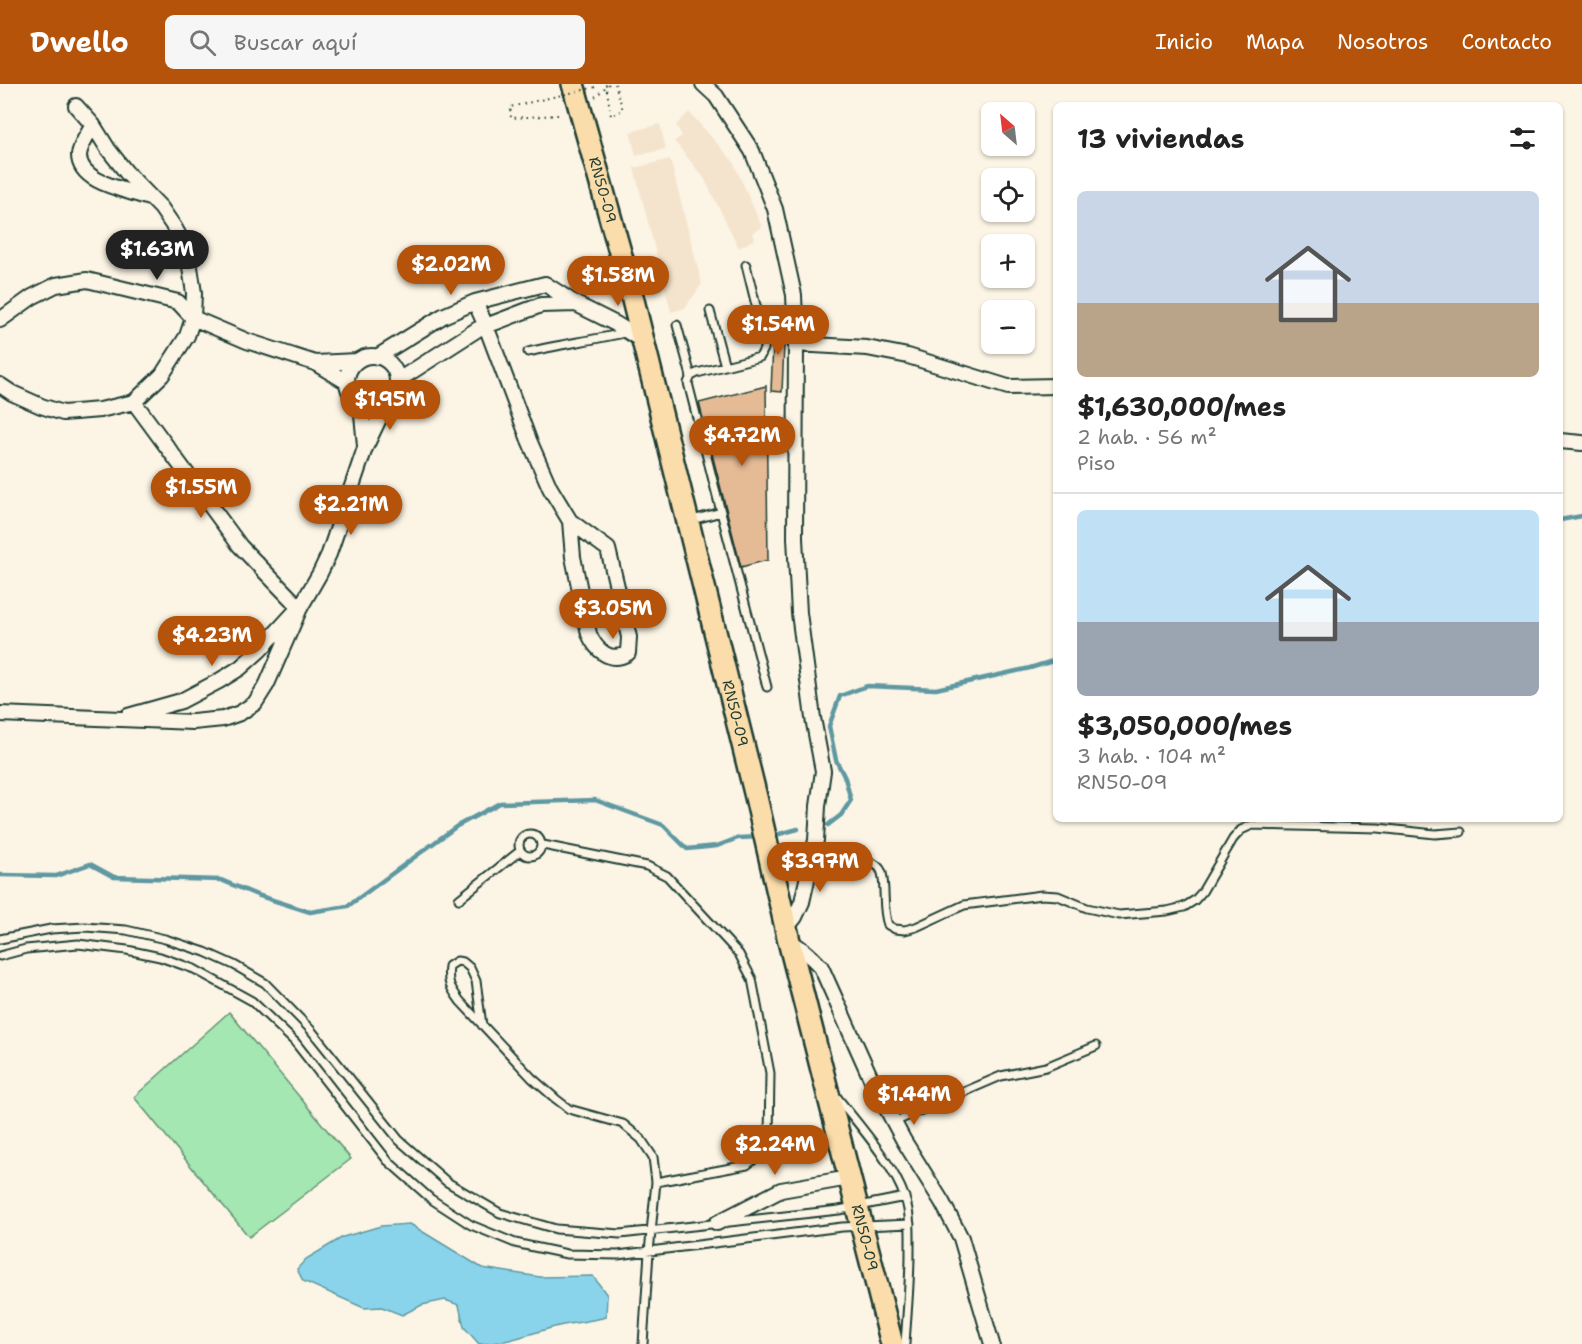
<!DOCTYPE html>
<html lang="es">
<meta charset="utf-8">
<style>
body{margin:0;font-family:"Shantell Sans",sans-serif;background:#f6f6f6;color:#222;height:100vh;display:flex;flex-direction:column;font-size:22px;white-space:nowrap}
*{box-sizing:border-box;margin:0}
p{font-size:20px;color:#767676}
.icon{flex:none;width:33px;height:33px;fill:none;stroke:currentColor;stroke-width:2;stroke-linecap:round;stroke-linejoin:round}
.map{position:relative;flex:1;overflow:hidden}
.details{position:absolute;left:1053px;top:18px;width:510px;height:720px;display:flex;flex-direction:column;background:#fff;border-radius:9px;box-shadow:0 2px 4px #0004}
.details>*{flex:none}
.needle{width:39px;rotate:332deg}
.fabs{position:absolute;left:981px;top:18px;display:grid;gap:12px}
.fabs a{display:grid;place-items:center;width:54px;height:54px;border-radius:9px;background:#fff;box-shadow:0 2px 4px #0004;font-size:30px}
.price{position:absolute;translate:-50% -51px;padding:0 14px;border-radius:21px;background:#b45309;color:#fff;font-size:20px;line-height:39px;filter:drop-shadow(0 2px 3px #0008)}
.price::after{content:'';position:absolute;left:50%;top:36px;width:18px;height:14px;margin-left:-9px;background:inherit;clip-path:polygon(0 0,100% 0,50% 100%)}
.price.current{background:#222;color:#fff}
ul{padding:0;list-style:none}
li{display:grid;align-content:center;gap:12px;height:318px;padding:0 24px}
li+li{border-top:2px solid #e0e0e0}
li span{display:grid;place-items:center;height:186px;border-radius:9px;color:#555}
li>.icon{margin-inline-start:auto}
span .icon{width:108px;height:108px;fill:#fffc;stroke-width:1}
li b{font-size:26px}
h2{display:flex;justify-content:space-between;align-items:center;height:72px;padding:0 24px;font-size:26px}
header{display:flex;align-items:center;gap:36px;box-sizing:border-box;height:84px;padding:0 30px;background:#b45309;color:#fff}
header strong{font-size:28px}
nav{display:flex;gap:33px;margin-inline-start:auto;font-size:21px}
.search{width:420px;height:54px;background:#f6f6f6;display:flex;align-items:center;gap:15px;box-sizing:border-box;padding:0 21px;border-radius:9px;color:#767676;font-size:22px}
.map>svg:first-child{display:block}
.built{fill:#f5e4cd}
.green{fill:#a4e7b2;stroke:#629273;stroke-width:1.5}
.water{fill:#8ad4eb;stroke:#5f98a2;stroke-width:1.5}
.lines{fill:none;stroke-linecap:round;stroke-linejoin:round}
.stream{stroke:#5f98a2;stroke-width:4.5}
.building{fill:#e5bb96;stroke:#1f3d34;stroke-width:1.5}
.lane-casing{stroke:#1f3d34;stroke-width:11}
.street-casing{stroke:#1f3d34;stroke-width:18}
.primary-casing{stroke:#1f3d34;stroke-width:26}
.path{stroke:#1f3d34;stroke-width:2;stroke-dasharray:1.5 4.5;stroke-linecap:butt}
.lane{stroke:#fcf5e5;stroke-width:7}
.street{stroke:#fcf5e5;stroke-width:14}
.primary{stroke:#fbddab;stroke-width:21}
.path-bridge{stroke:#1f3d34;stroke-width:2;stroke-dasharray:1.5 4.5;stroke-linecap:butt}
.labels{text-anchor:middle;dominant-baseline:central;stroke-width:4.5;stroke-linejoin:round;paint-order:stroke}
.street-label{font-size:15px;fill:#1f3d34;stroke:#fcf5e5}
</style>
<header>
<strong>Dwello</strong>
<div class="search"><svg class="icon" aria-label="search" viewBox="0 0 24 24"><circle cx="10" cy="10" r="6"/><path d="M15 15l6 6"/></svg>Buscar aquí</div>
<nav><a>Inicio</a><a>Mapa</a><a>Nosotros</a><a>Contacto</a></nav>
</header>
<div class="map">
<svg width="1582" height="1260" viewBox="0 0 1582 1260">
<rect width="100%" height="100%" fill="#fcf5e5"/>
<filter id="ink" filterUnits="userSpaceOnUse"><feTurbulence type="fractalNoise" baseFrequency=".0167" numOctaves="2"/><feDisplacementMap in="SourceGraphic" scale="12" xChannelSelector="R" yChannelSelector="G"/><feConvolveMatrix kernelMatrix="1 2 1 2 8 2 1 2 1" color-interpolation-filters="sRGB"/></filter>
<g filter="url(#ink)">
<path class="built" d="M 689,28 L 733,77 L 762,143 L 752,149 L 755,155 L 739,164 L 704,94 L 674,57 L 682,52 L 676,41 Z
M 660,40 L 666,65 L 636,72 L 630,48 Z
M 670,75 L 702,200 L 685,224 L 671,228 L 634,84 Z"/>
<path class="green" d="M 229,928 L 351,1075 L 249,1153 L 134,1013 Z"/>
<path class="water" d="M 410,1140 L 482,1184 L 540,1193 L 593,1192 L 607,1211 L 606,1233 C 592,1237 578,1238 563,1241 C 535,1247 508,1260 479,1260 L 464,1243 L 459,1221 L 445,1216 L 422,1221 L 402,1231 L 382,1223 L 364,1224 L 303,1197 L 297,1185 L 306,1175 L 343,1153 L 381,1142 Z"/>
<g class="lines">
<path class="stream" d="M 1560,436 L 1582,432
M 828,741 L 841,731 L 851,716 L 845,694 L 836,676 L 829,642 L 840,612 L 867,602 L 936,605 L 1030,584 L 1056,576
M 772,752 L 798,745
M 0,791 L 56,792 L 90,780 L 114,793 L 221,796 L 257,811 L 310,828 L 348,822 L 457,742 L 500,719 L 595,716 L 663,741 L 687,765 L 717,762 L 738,754 L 760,753"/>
</g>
<path class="building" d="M 774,237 L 785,237 L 782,308 L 771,307 Z
M 766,302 L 768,476 L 741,483 L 699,319 Z"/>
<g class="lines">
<defs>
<path id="lane" d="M 710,227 L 725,282
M 677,241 L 691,292
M 528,268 C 561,260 595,256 628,248
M 721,428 L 767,603
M 689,437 L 721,428 L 688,299 L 691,292 L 697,289 L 760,273 L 764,265 L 765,258 L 746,181
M519 761a11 11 0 1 1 22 0a11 11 0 1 1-22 0Z
M 543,761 L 647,782 L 667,792 L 739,870 L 752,895 L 770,989 L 769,1055 L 760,1071 L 747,1081 L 656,1098
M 813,770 C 830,772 877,770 882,789 C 886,806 882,824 888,841 L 895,845 L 905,846 L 916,843 L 964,821 L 1042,811 L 1058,812 L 1087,824 L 1119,831 L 1167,827 L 1184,823 L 1195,816 L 1202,808 L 1233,755 L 1241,746 L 1252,741 L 1378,744 L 1435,750 L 1461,748
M 459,815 L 520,767
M 0,855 L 51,845 L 85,843 L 126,846 L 165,855 L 205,868 L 234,881 L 265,899 L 311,946 L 399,1056 L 447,1098 L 500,1129 L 556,1145 L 620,1150 L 839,1126 L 905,1113
M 0,872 L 26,865 L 78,860 L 127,866 L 160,873 L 194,885 L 252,917 L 295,958 L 388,1077 L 431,1115 L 471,1141 L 515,1159 L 567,1170 L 618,1171 L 842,1143 L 910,1140
M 482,941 L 476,897 L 470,884 L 463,878 L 457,877 L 449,882 C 447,899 450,903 460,917 L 532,994 L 556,1015 L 569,1025 L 623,1040 L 641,1055 L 653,1073 L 656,1098 L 649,1168 L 643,1260
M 836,1012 C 859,1041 893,1079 905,1114 C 911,1132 910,1150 910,1169 C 910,1199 907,1229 905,1260
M 894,1038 L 1001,992 L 1046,983 L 1096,962"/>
<path id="street" d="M 703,0 L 716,12 L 752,67 L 775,125 L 794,211 L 796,260 L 795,454 L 799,529 L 813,634 L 823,687 L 818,722 L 816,756 L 802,818 L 795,833 L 786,844
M 93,41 C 88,50 80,61 79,71 C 79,100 129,106 149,114
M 475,218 L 486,242 L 529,356 L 550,404 L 570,437 L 608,465 L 629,553 L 628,569 C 610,580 596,566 589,550 L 573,473 L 570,437
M 0,236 L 32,213 L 56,201 L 87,196 L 178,218 L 193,234 L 247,257 L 315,279 L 347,298
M 796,260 L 867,264 L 908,272 L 1008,303 L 1056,302
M347 297a25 25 0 1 1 50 0a25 25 0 1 1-50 0Z
M 377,273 L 443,232 L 475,218 L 545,200 L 576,220 L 616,240 L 643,257
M 315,279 L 357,277
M 397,297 L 478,245 L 541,221 L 576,220
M 0,301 L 12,309 L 41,322 L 63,329 L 100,326 L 134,318 L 162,291 L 187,252 L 193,234 L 194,209 L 189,177 L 183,159 L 174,143 L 161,124 L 126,88 L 108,65 L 93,41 L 76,22
M 134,318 L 240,462 L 300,524
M 361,320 L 365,362
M 1560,357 L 1582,359
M 0,630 L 193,638 L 223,635 L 240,629 L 255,619 L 267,600 L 300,524 L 320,489 L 329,470 L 365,364 L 388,316
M 128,632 L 181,617 L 219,597 L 240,584 L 260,566 L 294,529
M 789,857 C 802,864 811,872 821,883 L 873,999 L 904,1057 L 942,1118 L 961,1154 L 992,1260
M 717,1139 L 781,1106 L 849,1094"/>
<g id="primary">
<path id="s1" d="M 573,0 L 630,204 L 756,713 L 789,857 L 892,1260"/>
</g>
</defs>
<use href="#lane" class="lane-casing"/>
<use href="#street" class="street-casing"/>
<use href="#primary" class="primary-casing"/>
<path class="path" d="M 595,13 L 609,0"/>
<use href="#lane" class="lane"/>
<use href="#street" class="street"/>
<use href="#primary" class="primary"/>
<path class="path-bridge" d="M 606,0 L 611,32 L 623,26 L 615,0
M 558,31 L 511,34 L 510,23 L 596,3 L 596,0"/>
</g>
</g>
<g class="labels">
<g class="street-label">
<text stroke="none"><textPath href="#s1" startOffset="110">RN50-09</textPath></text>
<text stroke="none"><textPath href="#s1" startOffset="650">RN50-09</textPath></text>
<text stroke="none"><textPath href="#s1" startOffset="1190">RN50-09</textPath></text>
</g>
</g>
</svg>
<div class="fabs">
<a><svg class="needle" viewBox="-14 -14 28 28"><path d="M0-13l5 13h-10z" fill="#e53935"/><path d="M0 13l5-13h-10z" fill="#767676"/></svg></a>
<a><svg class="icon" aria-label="locate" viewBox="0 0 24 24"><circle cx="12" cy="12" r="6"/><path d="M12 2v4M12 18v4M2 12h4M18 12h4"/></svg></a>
<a>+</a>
<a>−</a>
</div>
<b class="price current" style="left:157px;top:197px">$1.63M</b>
<b class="price" style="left:451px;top:212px">$2.02M</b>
<b class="price" style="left:618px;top:223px">$1.58M</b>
<b class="price" style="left:778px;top:272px">$1.54M</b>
<b class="price" style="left:390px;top:347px">$1.95M</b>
<b class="price" style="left:742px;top:383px">$4.72M</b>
<b class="price" style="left:201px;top:435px">$1.55M</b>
<b class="price" style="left:351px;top:452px">$2.21M</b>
<b class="price" style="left:613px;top:556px">$3.05M</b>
<b class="price" style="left:212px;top:583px">$4.23M</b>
<b class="price" style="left:820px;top:809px">$3.97M</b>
<b class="price" style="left:914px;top:1042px">$1.44M</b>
<b class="price" style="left:775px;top:1092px">$2.24M</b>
<section class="details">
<h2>13 viviendas<svg class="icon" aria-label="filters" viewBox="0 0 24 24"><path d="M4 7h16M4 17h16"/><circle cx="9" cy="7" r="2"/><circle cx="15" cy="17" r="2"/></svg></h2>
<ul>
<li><span style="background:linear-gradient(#c9d6e8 60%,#b9a48a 0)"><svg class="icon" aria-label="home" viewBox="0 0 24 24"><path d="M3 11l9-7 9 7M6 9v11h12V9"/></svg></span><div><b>$1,630,000/mes</b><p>2 hab. · 56 m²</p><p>Piso</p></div></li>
<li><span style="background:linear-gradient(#bfe0f5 60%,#9aa5b1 0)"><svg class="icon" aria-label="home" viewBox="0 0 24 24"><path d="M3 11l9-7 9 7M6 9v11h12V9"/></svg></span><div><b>$3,050,000/mes</b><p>3 hab. · 104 m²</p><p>RN50-09</p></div></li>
</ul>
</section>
</div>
